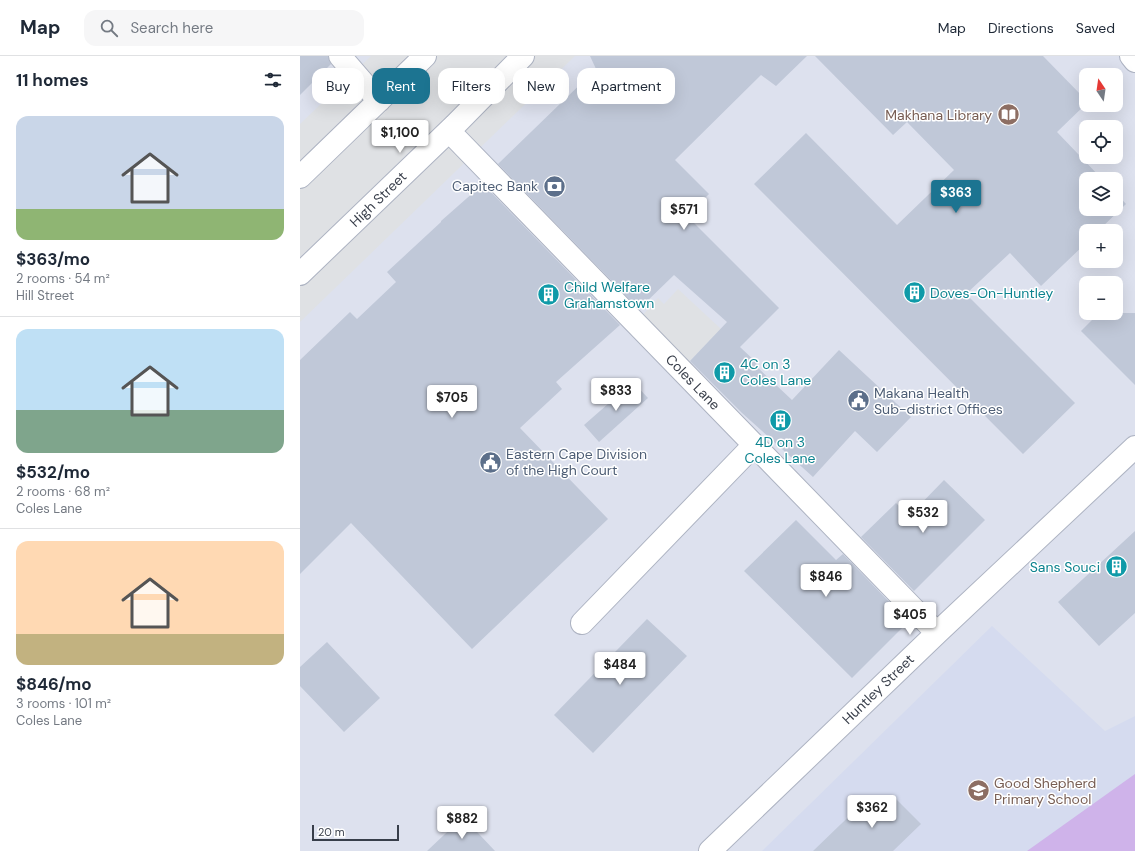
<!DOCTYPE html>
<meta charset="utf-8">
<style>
body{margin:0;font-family:"DM Sans",sans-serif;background:#f6f6f7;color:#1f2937;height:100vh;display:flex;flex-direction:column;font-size:15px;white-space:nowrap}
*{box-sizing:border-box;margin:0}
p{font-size:13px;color:#747a83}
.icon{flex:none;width:22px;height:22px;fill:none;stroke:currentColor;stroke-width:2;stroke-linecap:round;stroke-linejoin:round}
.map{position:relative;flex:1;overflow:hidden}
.sheet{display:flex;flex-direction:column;background:#fff;width:300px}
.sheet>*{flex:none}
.banner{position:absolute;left:12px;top:12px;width:380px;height:36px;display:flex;gap:8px}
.needle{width:26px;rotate:347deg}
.buttons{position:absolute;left:779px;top:12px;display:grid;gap:8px}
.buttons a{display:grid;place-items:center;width:44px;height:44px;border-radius:8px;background:#fff;box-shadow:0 4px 16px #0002;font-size:20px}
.scale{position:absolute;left:12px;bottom:10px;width:87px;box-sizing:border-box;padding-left:4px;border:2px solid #383e4a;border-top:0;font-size:11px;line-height:14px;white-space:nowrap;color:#383e4a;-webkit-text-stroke:3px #fff;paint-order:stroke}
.price{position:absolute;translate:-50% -34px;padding:0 9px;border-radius:4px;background:#fff;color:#222;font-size:13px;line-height:26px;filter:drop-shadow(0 1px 2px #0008)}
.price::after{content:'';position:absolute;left:50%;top:24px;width:12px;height:9px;margin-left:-6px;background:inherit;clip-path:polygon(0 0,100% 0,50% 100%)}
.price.active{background:#1c7491;color:#fff}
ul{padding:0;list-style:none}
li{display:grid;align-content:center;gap:8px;height:212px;padding:0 16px}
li+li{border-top:1px solid #e0e1e3}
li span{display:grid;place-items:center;height:124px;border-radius:12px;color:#555}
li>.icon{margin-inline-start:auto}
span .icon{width:72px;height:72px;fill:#fffc;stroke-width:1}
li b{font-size:17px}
h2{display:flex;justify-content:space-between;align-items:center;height:48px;padding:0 16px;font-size:17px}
.pill{padding:0 14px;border-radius:12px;background:#fff;box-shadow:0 4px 16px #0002;font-size:14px;line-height:36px}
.pill.active{background:#1c7491;color:#fff}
header{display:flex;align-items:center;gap:24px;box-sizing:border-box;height:56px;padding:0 20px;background:#fff;border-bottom:1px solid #e0e1e3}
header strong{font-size:19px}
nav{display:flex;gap:22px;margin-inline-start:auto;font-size:14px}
.search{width:280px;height:36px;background:#f6f6f7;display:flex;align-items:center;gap:10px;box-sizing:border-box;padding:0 14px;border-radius:12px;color:#747a83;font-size:15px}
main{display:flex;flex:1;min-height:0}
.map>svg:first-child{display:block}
.residential{fill:#dde1ee;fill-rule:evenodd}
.education{fill:#d5dbef}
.green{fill:#cfb3ea}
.parking{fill:#dfe1e4}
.building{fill:#c0c8d8}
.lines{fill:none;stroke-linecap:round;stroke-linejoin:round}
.minor-casing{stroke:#adb3c2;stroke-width:24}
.minor{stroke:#fff;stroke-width:22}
.labels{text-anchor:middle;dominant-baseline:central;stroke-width:3;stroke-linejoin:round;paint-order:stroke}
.education-label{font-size:14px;fill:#785e54;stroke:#fff;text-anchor:end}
.service-label{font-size:14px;fill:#4e5e75;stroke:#fff;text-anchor:start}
.street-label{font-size:14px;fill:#383e4a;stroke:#fff}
.culture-label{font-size:14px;fill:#0d838f;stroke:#fff;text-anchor:start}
</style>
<header>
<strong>Map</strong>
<div class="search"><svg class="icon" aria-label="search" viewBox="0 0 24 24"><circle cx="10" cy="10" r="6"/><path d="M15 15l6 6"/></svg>Search here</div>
<nav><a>Map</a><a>Directions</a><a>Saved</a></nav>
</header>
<main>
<section class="sheet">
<h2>11 homes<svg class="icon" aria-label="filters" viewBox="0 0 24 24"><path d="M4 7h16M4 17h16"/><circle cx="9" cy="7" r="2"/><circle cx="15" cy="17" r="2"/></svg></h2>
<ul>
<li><span style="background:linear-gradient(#c9d6e8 75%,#8fb573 0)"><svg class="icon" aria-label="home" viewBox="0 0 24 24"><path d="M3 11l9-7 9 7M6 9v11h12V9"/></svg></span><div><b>$363/mo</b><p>2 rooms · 54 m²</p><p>Hill Street</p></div></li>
<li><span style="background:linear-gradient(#bfe0f5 65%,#7fa58c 0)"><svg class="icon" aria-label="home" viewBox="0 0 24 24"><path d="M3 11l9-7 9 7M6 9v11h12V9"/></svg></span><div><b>$532/mo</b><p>2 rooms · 68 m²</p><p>Coles Lane</p></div></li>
<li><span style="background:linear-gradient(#ffd9b3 75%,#c2b280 0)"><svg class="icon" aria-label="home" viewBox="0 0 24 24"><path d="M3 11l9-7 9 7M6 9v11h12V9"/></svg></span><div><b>$846/mo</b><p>3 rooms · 101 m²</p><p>Coles Lane</p></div></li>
</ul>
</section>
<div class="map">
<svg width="835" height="795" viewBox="0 0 835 795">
<rect width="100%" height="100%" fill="#ebeef6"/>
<path class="residential" d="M 0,0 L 835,0 L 835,795 L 0,795 ZM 786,19 L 816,19 L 816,49 L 786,49 ZM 786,71 L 816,71 L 816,101 L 786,101 ZM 786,123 L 816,123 L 816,153 L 786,153 ZM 786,175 L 816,175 L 816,205 L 786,205 ZM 786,227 L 816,227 L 816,257 L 786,257 Z"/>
<path class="education" d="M 692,570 L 805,675 L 835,660 L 835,795 L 462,795 Z"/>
<path class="green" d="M 835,718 L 835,795 L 727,795 Z"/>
<path class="parking" d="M 71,0 L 275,0 L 0,266 L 0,68 Z
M 378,233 L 421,273 L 389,306 L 341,261 L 358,242 L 364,248 Z"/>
<path class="building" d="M 0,0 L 28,0 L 31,8 L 0,39 Z
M 290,0 L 507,0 L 476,30 L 461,19 L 375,104 L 409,138 L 387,160 L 479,252 L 440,291 L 458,308 L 456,310 L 492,344 L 539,294 L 611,361 L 577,396 L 555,375 L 513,421 L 442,357 L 390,305 L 427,266 L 374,219 L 339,253 L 198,108 L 296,13 Z
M 515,0 L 743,0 L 786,44 L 786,48 L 757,76 L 802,123 L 786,123 L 786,153 L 816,153 L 816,137 L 826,148 L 798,175 L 786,175 L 786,187 L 741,230 L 710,197 L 666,238 L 775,347 L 723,398 L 454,128 L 506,77 L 597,169 L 654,114 L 607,66 L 593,79 Z
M 183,128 L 320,269 L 256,326 L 262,333 L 220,372 L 308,463 L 172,593 L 51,467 L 0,518 L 0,304 L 50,256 L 57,263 L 96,226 L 87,216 L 141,166 L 141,165 Z
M 799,257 L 835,257 L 835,329 L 781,275 Z
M 333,326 L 348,342 L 299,386 L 284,369 Z
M 644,424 L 685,464 L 614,535 L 561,481 L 596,447 L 609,460 Z
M 496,464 L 536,504 L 543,498 L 596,553 L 590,558 L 603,571 L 552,622 L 444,515 Z
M 835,475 L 835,557 L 799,590 L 758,546 Z
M 347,563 L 387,600 L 293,697 L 254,659 Z
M 27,586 L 80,642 L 44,676 L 0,630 L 0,611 Z
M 569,741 L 582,753 L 594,741 L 621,768 L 593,795 L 513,795 Z
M 163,761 L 195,795 L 127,795 Z"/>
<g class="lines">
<defs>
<path id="minor" d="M 40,0 L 79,45
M 831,0 L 835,5
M 149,75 L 637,577
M 0,121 L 125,0
M 0,218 L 155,69 L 223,0
M 282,567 L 454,389
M 410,795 L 637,577 L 835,391"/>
</defs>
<use href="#minor" class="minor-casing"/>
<use href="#minor" class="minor"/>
</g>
<defs>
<symbol id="library-disc" viewBox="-11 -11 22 22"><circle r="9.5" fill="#8d6e63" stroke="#fff"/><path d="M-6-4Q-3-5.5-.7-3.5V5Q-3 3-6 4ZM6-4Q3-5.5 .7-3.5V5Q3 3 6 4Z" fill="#fff"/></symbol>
<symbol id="bank-disc" viewBox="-11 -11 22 22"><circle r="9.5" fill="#5c6f8a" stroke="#fff"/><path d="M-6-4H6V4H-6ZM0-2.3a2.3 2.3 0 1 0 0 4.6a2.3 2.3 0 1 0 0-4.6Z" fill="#fff"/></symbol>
<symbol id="building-disc" viewBox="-11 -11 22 22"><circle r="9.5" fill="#0f9aa8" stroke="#fff"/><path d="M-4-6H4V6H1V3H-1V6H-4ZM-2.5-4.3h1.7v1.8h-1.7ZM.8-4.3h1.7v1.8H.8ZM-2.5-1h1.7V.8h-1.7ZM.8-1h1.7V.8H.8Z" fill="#fff"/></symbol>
<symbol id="civic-disc" viewBox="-11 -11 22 22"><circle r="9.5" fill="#5c6f8a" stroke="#fff"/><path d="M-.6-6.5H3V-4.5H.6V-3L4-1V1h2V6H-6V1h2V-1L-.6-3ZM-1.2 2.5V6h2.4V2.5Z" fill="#fff"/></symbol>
<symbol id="school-disc" viewBox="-11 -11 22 22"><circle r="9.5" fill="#8d6e63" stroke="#fff"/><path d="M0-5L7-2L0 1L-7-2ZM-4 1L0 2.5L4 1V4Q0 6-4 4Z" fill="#fff"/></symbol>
</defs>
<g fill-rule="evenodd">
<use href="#library-disc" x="696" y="46" width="25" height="25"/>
<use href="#bank-disc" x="242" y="118" width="25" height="25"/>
<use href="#building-disc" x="602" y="224" width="25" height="25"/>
<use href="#building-disc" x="236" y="226" width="25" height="25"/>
<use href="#building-disc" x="412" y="304" width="25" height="25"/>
<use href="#civic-disc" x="546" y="332" width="25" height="25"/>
<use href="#building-disc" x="468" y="352" width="25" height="25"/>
<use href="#civic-disc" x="178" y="394" width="25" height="25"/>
<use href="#building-disc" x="804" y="498" width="25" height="25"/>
<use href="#school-disc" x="666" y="722" width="25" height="25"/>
</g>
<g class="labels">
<g class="education-label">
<text x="692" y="59">Makhana Library</text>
<text x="694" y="727" text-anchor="start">Good Shepherd<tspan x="694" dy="16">Primary School</tspan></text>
</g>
<g class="service-label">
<text x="238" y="130" text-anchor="end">Capitec Bank</text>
<text x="574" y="337">Makana Health<tspan x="574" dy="16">Sub-district Offices</tspan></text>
<text x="206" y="398">Eastern Cape Division<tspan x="206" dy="16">of the High Court</tspan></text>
</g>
<g class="street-label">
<text transform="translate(78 143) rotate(-44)">High Street</text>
<text transform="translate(393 326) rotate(46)">Coles Lane</text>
<text transform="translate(578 633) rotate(-44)">Huntley Street</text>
</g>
<g class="culture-label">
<text x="264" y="231">Child Welfare<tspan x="264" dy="16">Grahamstown</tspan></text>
<text x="630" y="237">Doves-On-Huntley</text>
<text x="440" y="308">4C on 3<tspan x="440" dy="16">Coles Lane</tspan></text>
<text x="480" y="386" text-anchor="middle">4D on 3<tspan x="480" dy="16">Coles Lane</tspan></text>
<text x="800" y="511" text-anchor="end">Sans Souci</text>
</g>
</g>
</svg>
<div class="buttons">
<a><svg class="needle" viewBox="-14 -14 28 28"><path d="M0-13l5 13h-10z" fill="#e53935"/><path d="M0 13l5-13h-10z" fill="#747a83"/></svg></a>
<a><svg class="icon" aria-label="locate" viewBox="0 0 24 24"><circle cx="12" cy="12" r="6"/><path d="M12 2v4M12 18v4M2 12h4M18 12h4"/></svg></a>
<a><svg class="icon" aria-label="layers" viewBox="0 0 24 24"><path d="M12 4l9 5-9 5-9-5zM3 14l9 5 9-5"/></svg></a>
<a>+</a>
<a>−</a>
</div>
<div class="scale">20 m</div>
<b class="price" style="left:100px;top:98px">$1,100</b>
<b class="price active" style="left:656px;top:158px">$363</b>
<b class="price" style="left:384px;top:175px">$571</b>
<b class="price" style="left:316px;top:356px">$833</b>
<b class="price" style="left:152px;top:363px">$705</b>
<b class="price" style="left:623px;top:478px">$532</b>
<b class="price" style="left:526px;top:542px">$846</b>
<b class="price" style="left:610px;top:580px">$405</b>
<b class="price" style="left:320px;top:630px">$484</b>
<b class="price" style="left:572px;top:773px">$362</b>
<b class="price" style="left:162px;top:784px">$882</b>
<div class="banner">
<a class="pill">Buy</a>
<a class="pill active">Rent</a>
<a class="pill">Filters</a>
<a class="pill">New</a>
<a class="pill">Apartment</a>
</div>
</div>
</main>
